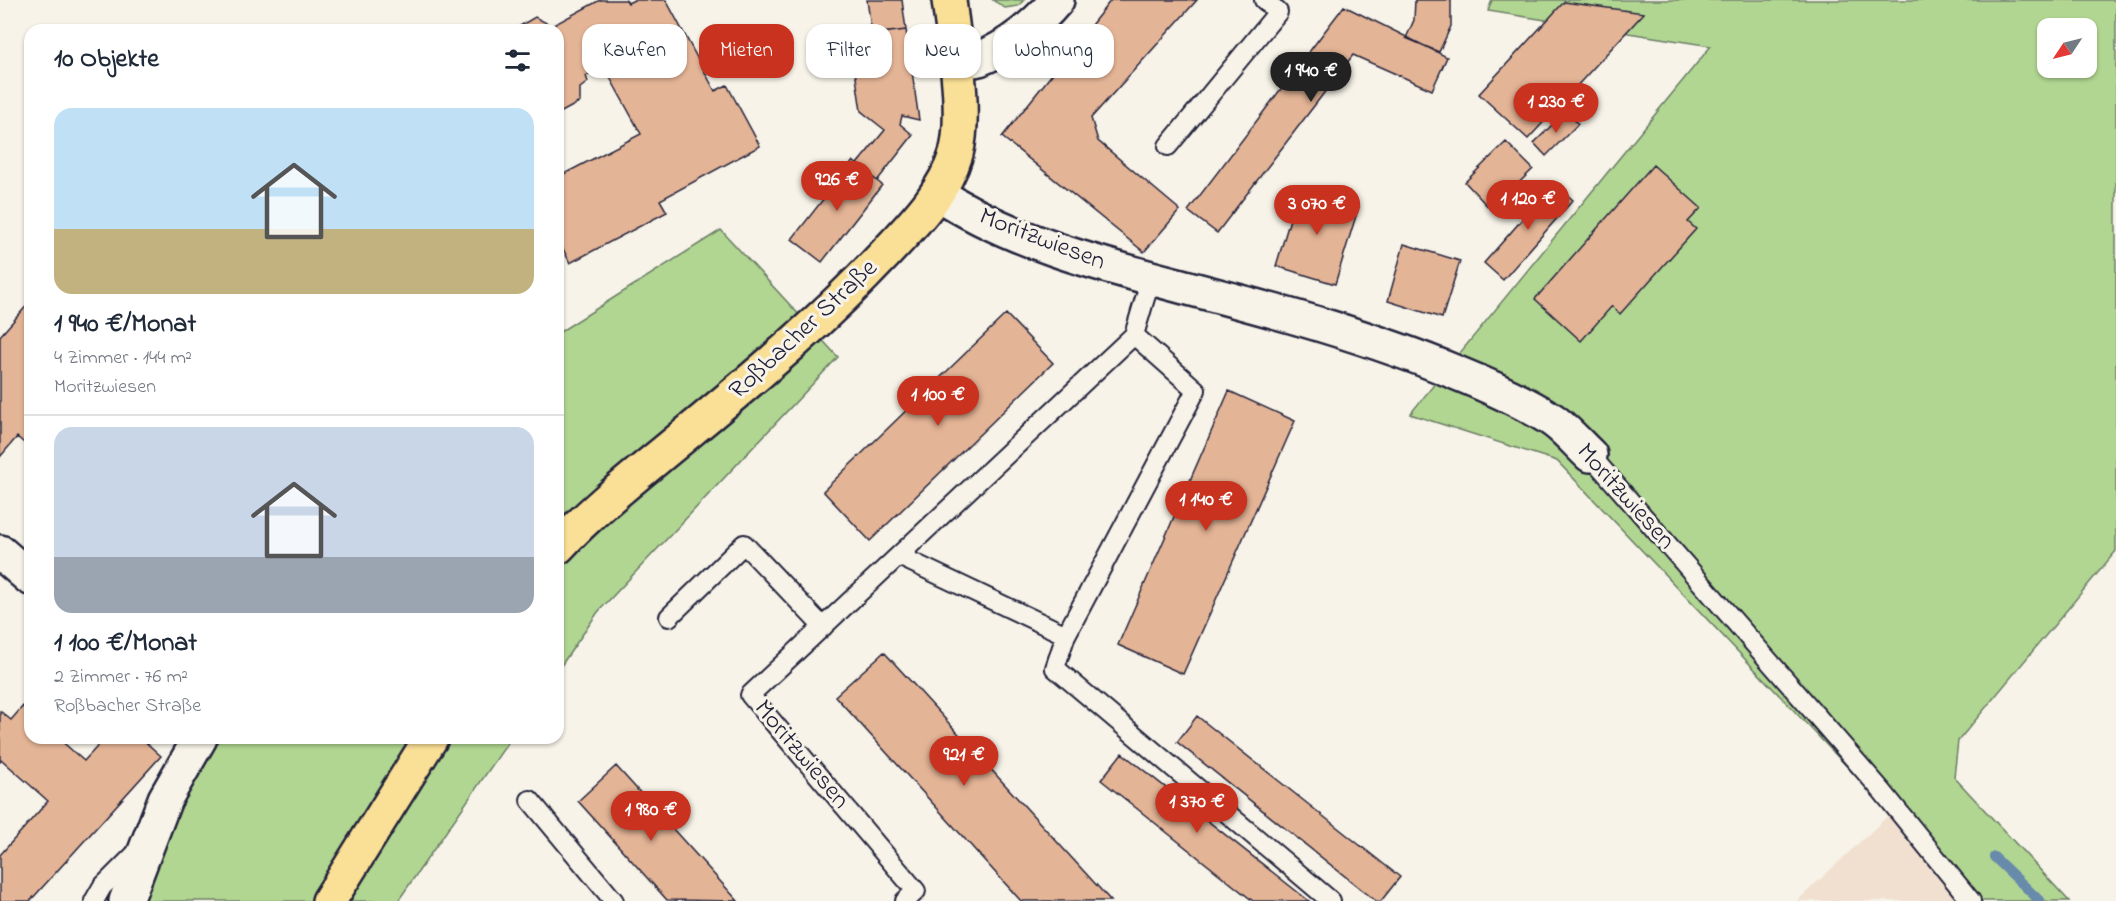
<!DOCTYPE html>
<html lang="de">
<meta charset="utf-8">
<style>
body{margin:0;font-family:"Indie Flower",sans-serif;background:#f2f2f3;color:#1f2937;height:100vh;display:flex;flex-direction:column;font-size:22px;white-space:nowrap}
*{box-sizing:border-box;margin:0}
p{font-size:20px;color:#747a83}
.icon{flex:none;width:33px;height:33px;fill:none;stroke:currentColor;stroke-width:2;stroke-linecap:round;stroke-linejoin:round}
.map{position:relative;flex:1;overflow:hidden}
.sheet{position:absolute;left:24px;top:24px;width:540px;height:720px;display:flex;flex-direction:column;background:#fff;border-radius:18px;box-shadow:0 2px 4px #0004}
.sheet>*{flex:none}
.hud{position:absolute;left:582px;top:24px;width:570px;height:54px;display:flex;gap:12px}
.needle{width:39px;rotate:235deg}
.buttons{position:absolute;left:2037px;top:18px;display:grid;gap:12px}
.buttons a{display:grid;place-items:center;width:60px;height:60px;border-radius:12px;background:#fff;box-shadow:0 2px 4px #0004;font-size:30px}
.price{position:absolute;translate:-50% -51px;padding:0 14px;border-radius:21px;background:#c8321e;color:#fff;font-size:20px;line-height:39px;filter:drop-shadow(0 2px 3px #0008)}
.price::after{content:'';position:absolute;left:50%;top:36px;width:18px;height:14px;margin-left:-9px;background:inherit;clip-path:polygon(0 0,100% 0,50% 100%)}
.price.current{background:#222;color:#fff}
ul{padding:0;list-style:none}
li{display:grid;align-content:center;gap:12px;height:318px;padding:0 30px}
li+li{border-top:2px solid #e0e1e3}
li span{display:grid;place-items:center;height:186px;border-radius:18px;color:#555}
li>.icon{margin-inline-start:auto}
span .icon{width:108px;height:108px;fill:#fffc;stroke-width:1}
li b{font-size:26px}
h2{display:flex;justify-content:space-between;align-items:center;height:72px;padding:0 30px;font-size:26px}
.tag{padding:0 21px;border-radius:18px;background:#fff;box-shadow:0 2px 4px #0004;font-size:21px;line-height:54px}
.tag.current{background:#c8321e;color:#fff}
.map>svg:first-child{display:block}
.built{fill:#f1e0cf}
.green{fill:#b1d691;stroke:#6a7c66;stroke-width:1.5;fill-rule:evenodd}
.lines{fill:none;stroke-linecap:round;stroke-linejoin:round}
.stream{stroke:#678aab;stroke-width:10}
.building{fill:#e4b496;stroke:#22223b;stroke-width:1.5}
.lane-casing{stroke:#22223b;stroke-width:22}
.street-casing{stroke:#22223b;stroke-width:38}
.primary-casing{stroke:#22223b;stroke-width:38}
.lane{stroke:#f7f3e8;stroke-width:18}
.street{stroke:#f7f3e8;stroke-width:33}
.primary{stroke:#fadf96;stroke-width:33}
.labels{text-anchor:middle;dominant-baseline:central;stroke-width:6;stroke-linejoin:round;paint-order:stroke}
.street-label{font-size:26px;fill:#22223b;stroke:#f7f3e8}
</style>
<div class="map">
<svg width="2116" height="901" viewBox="0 0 2116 901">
<rect width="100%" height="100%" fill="#f7f3e8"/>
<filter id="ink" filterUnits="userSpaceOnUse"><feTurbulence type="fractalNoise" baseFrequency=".0167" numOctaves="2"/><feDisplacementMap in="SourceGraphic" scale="12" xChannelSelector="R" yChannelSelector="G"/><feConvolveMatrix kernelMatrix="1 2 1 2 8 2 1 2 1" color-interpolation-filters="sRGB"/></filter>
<g filter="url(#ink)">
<path class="built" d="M 1891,813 L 1958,901 L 1797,901 Z"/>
<path class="green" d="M 993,0 L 1024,0 L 1018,6 L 1005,8 Z
M 1492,0 L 2116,0 L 2116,551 L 1958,741 L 1954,777 L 2069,901 L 1958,901 L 1891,813 L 1557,461 L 1410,414 L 1711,46 L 1488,11 ZM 2048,28 L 2086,28 L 2086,68 L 2048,68 Z
M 721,230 L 838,357 L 598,612 L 558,670 L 558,333 Z
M 221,738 L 511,738 L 398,901 L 137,901 L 155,840 L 205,757 Z"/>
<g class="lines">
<path class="stream" d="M 1994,857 L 2040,901"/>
</g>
<path class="building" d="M 600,0 L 626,0 L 628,3 L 634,0 L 666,0 L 715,91 L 727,85 L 760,146 L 660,200 L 667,212 L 570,263 L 562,247 L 558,249 L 558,177 L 641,134 L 603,65 L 586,76 L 588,82 L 580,88 L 580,102 L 558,114 L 558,30 L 513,30 L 535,17 L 552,26 Z
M 867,0 L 902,0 L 906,30 L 872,34 Z
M 1111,0 L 1197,0 L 1091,118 L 1098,141 L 1180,210 L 1144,252 L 1002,137 Z
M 1415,0 L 1451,0 L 1451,26 L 1439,52 L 1406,38 L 1414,20 Z
M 1564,2 L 1644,13 L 1528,139 L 1479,94 Z
M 1344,6 L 1447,57 L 1432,90 L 1353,55 L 1217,233 L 1188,211 Z
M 906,30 L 919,120 L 902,116 L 900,124 L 913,135 L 877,181 L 857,164 L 885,130 L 861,111 L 850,37 Z
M 1566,111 L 1578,124 L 1546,156 L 1534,143 Z
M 1506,142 L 1533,169 L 1491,210 L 1465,182 Z
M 853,161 L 882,185 L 822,262 L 792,239 Z
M 1653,165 L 1701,208 L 1688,222 L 1696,229 L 1620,314 L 1612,306 L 1581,341 L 1535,299 Z
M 1554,183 L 1573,200 L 1503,280 L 1484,263 Z
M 1299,189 L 1359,206 L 1335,284 L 1276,266 Z
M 1404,244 L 1460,261 L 1442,318 L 1388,301 Z
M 30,302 L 30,448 L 17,437 L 0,457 L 0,336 Z
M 1006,314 L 1053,363 L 870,541 L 823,491 Z
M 1229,391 L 1295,421 L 1183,674 L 1118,645 Z
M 884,652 L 1111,901 L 1021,901 L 936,807 L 835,696 Z
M 23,706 L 30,713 L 30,738 L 58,738 L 84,761 L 105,738 L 141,738 L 161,756 L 30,901 L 0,901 L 0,855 L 48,801 L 2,760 L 0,762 L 0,711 L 11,720 Z
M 1197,716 L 1400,877 L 1381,901 L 1376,901 L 1177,742 Z
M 1122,753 L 1309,901 L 1253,901 L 1101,780 Z
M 616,766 L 738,901 L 667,900 L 578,801 Z"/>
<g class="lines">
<defs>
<path id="lane" d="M 1168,146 L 1278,12 L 1264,0
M 1134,335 L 1196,390 L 1066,635 L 1055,668 L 1331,901
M 1590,455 L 1882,791 L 1971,901
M 899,556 L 1066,635
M 669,617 L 744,544 L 823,627
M 530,800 L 614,901
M 94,901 L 102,887 L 137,852
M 905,901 L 916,891 L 750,695 L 1134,335 L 1151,278"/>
<path id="street" d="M 955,61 C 963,61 972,61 979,59 C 1008,48 1037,24 1057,0
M 937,193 C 1010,241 1097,264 1181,286 C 1275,311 1367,335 1457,373 C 1489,386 1521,400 1551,419 C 1565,428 1578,444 1590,455
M 0,552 L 30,578
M 126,901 L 165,799 L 200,738"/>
<path id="primary" d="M 558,547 C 598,504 646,468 691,430 C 759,374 826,317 886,253 C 913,224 945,192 956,154 C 967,112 954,44 949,0
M 329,901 L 431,738"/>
</defs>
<use href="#lane" class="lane-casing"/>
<use href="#street" class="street-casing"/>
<use href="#primary" class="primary-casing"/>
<use href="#lane" class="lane"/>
<use href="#street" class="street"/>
<use href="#primary" class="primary"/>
</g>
</g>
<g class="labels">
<g class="street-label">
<text transform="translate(1042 240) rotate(21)">Moritzwiesen</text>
<text transform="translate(804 330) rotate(-43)">Roßbacher Straße</text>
<text transform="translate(1625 497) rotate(48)">Moritzwiesen</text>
<text transform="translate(801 755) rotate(50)">Moritzwiesen</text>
</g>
</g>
</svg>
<div class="buttons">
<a><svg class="needle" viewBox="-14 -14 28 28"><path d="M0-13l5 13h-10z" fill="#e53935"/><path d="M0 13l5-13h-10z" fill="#747a83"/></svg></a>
</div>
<b class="price current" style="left:1311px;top:103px">1 940 €</b>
<b class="price" style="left:1556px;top:134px">1 230 €</b>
<b class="price" style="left:837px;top:212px">926 €</b>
<b class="price" style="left:1528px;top:231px">1 120 €</b>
<b class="price" style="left:1317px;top:236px">3 070 €</b>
<b class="price" style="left:938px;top:427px">1 100 €</b>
<b class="price" style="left:1206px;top:532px">1 140 €</b>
<b class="price" style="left:964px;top:787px">921 €</b>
<b class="price" style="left:1197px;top:834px">1 370 €</b>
<b class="price" style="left:651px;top:842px">1 980 €</b>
<div class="hud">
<a class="tag">Kaufen</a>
<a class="tag current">Mieten</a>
<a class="tag">Filter</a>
<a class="tag">Neu</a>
<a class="tag">Wohnung</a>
</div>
<section class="sheet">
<h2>10 Objekte<svg class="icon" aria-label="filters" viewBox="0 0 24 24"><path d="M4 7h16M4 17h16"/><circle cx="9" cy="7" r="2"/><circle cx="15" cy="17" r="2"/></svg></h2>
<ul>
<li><span style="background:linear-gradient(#bfe0f5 65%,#c2b280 0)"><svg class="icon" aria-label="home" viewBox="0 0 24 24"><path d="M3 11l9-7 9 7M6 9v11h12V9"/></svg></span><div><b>1 940 €/Monat</b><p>4 Zimmer · 144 m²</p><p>Moritzwiesen</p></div></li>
<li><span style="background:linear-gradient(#c9d6e8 70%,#9aa5b1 0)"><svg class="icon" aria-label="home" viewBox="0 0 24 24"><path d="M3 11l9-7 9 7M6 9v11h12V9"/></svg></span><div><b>1 100 €/Monat</b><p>2 Zimmer · 76 m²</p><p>Roßbacher Straße</p></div></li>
</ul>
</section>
</div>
